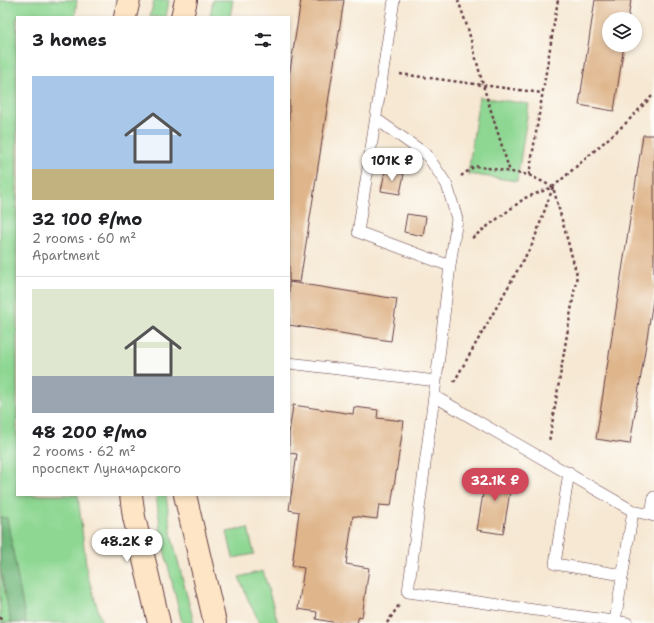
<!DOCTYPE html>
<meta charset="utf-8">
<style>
body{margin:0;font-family:"Shantell Sans",sans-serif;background:#f2f2f2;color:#202124;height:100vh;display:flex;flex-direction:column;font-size:15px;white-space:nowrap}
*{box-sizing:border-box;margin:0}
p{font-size:13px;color:#757577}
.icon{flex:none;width:22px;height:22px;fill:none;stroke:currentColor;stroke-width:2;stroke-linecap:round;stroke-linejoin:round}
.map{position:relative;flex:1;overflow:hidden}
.sheet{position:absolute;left:16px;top:16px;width:274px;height:480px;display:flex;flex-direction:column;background:#fff;border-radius:0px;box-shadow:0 2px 6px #0003}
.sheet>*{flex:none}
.tools{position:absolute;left:602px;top:12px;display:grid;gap:8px}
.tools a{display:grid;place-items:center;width:40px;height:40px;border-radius:50%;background:#fff;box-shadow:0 2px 6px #0003;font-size:20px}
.price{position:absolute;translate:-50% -34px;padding:0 9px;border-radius:14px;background:#fff;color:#222;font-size:13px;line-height:26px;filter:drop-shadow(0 1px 2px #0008)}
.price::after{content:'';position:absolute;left:50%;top:24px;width:12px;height:9px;margin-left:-6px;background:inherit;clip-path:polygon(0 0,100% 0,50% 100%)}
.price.on{background:#d1495b;color:#fff}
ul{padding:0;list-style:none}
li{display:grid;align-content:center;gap:8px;height:212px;padding:0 16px}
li+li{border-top:1px solid #e0e0e0}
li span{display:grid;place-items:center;height:124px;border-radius:0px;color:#555}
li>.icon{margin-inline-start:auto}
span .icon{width:72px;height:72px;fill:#fffc;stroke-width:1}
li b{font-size:17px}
h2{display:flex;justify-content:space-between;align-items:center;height:48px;padding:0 16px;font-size:17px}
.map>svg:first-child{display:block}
.green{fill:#8ed793;stroke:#6c7b5f}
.forest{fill:#72b87d;stroke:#5e6c54}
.building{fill:#dfb68c}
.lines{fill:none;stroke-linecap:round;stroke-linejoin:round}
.lane-casing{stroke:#643d44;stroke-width:12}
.secondary-casing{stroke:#643d44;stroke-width:24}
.path{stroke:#643d44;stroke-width:2.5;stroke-dasharray:3 3;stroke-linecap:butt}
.lane{stroke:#fff;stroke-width:11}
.secondary{stroke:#fde5c5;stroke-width:22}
</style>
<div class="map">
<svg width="654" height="623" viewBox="0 0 654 623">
<rect width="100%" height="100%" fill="#fdfcf7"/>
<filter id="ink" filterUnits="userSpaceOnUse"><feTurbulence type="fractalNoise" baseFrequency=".025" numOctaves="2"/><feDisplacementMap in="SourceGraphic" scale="8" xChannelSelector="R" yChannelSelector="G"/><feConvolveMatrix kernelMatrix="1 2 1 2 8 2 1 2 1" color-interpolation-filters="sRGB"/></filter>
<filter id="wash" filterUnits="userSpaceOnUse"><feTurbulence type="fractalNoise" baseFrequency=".012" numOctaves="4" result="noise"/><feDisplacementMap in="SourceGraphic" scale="16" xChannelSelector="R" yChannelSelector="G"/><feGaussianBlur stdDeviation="0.9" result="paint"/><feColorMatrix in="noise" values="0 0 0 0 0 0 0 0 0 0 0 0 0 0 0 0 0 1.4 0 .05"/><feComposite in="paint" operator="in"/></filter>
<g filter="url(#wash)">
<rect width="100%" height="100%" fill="#f6e8d3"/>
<path class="green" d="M 0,0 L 77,0 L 75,17 L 17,17 L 17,495 L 78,495 L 87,573 L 102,623 L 0,623 Z
M 154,0 L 169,0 L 166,17 L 150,17 Z
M 213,0 L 233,0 L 230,17 L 210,17 Z
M 479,97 L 529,104 L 517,181 L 468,174 Z
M 156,495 L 166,495 L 172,538 L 194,623 L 182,623 L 162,541 Z
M 248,528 L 254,554 L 233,558 L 227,532 Z
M 263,571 L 278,623 L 260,623 L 250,604 L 239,577 Z"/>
<path class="forest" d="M 0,517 L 7,518 L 26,623 L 11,623 L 0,567 Z"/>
<g id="blocks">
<path class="building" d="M 301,0 L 344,0 L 300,282 L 289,281 L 289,77 Z
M 595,0 L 631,0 L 628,19 L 609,19 L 609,45 L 624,45 L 614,111 L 579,105 Z
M 643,135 L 654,135 L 654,294 L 630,444 L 596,439 Z
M 385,171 L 404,174 L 400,194 L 381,191 Z
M 407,214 L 426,217 L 423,236 L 404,232 Z
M 289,282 L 397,299 L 391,341 L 289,325 Z
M 293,405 L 353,414 L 354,407 L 378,410 L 377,418 L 404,421 L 391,506 L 379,505 L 377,519 L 353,516 L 346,564 L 369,568 L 362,617 L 359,616 L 357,623 L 337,623 L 316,619 L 317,612 L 298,609 L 304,568 L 292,566 L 299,512 L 289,510 L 297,454 L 289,453 L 289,434 Z
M 487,470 L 513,474 L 503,534 L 477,530 Z"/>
</g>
</g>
<g filter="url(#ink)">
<use href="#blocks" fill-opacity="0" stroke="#643d44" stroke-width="1"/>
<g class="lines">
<defs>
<path id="lane" d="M 376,119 L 427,155 L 447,185 L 457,219 L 450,266
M 289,363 L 436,381 L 450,266 L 358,232 L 394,0
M 436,381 L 408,592 L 627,623
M 434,396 L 633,511 L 651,515
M 569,472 L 555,564 L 623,575
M 654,497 L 651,515 L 654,516
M 615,621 L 633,511"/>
<path id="secondary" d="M 125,17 L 129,0
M 182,17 L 186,0
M 131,495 L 134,517 L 159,623
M 185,495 L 215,623"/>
</defs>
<use href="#lane" class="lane-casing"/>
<use href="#secondary" class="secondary-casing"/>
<path class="path" d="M 458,0 L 468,29 L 483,85 L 510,172
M 400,74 L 542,93
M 529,175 L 558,0
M 461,176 L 475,166 L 529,175 L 553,187 L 577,275 L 549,442
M 472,238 L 525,198 L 553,187 L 626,123 L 654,94
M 454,382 L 533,243 L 553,187
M 0,617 L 2,623
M 387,623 L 399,605"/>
<use href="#lane" class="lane"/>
<use href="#secondary" class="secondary"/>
</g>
</g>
</svg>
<div class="tools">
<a><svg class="icon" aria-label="layers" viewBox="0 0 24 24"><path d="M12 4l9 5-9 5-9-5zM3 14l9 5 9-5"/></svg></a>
</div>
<b class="price" style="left:392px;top:182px">101K ₽</b>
<b class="price on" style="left:495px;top:502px">32.1K ₽</b>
<b class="price" style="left:127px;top:563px">48.2K ₽</b>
<section class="sheet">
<h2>3 homes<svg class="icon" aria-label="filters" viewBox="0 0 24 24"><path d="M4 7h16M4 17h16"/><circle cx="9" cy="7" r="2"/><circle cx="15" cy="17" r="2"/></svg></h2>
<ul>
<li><span style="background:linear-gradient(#a9c7e8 75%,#c2b280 0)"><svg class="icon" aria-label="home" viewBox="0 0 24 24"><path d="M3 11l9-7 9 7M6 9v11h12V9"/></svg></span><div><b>32 100 ₽/mo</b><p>2 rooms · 60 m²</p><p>Apartment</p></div></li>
<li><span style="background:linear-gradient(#dfe7d0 70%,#9aa5b1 0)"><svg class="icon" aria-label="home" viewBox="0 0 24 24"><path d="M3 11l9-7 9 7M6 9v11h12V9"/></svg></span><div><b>48 200 ₽/mo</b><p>2 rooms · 62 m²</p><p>проспект Луначарского</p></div></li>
</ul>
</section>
</div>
